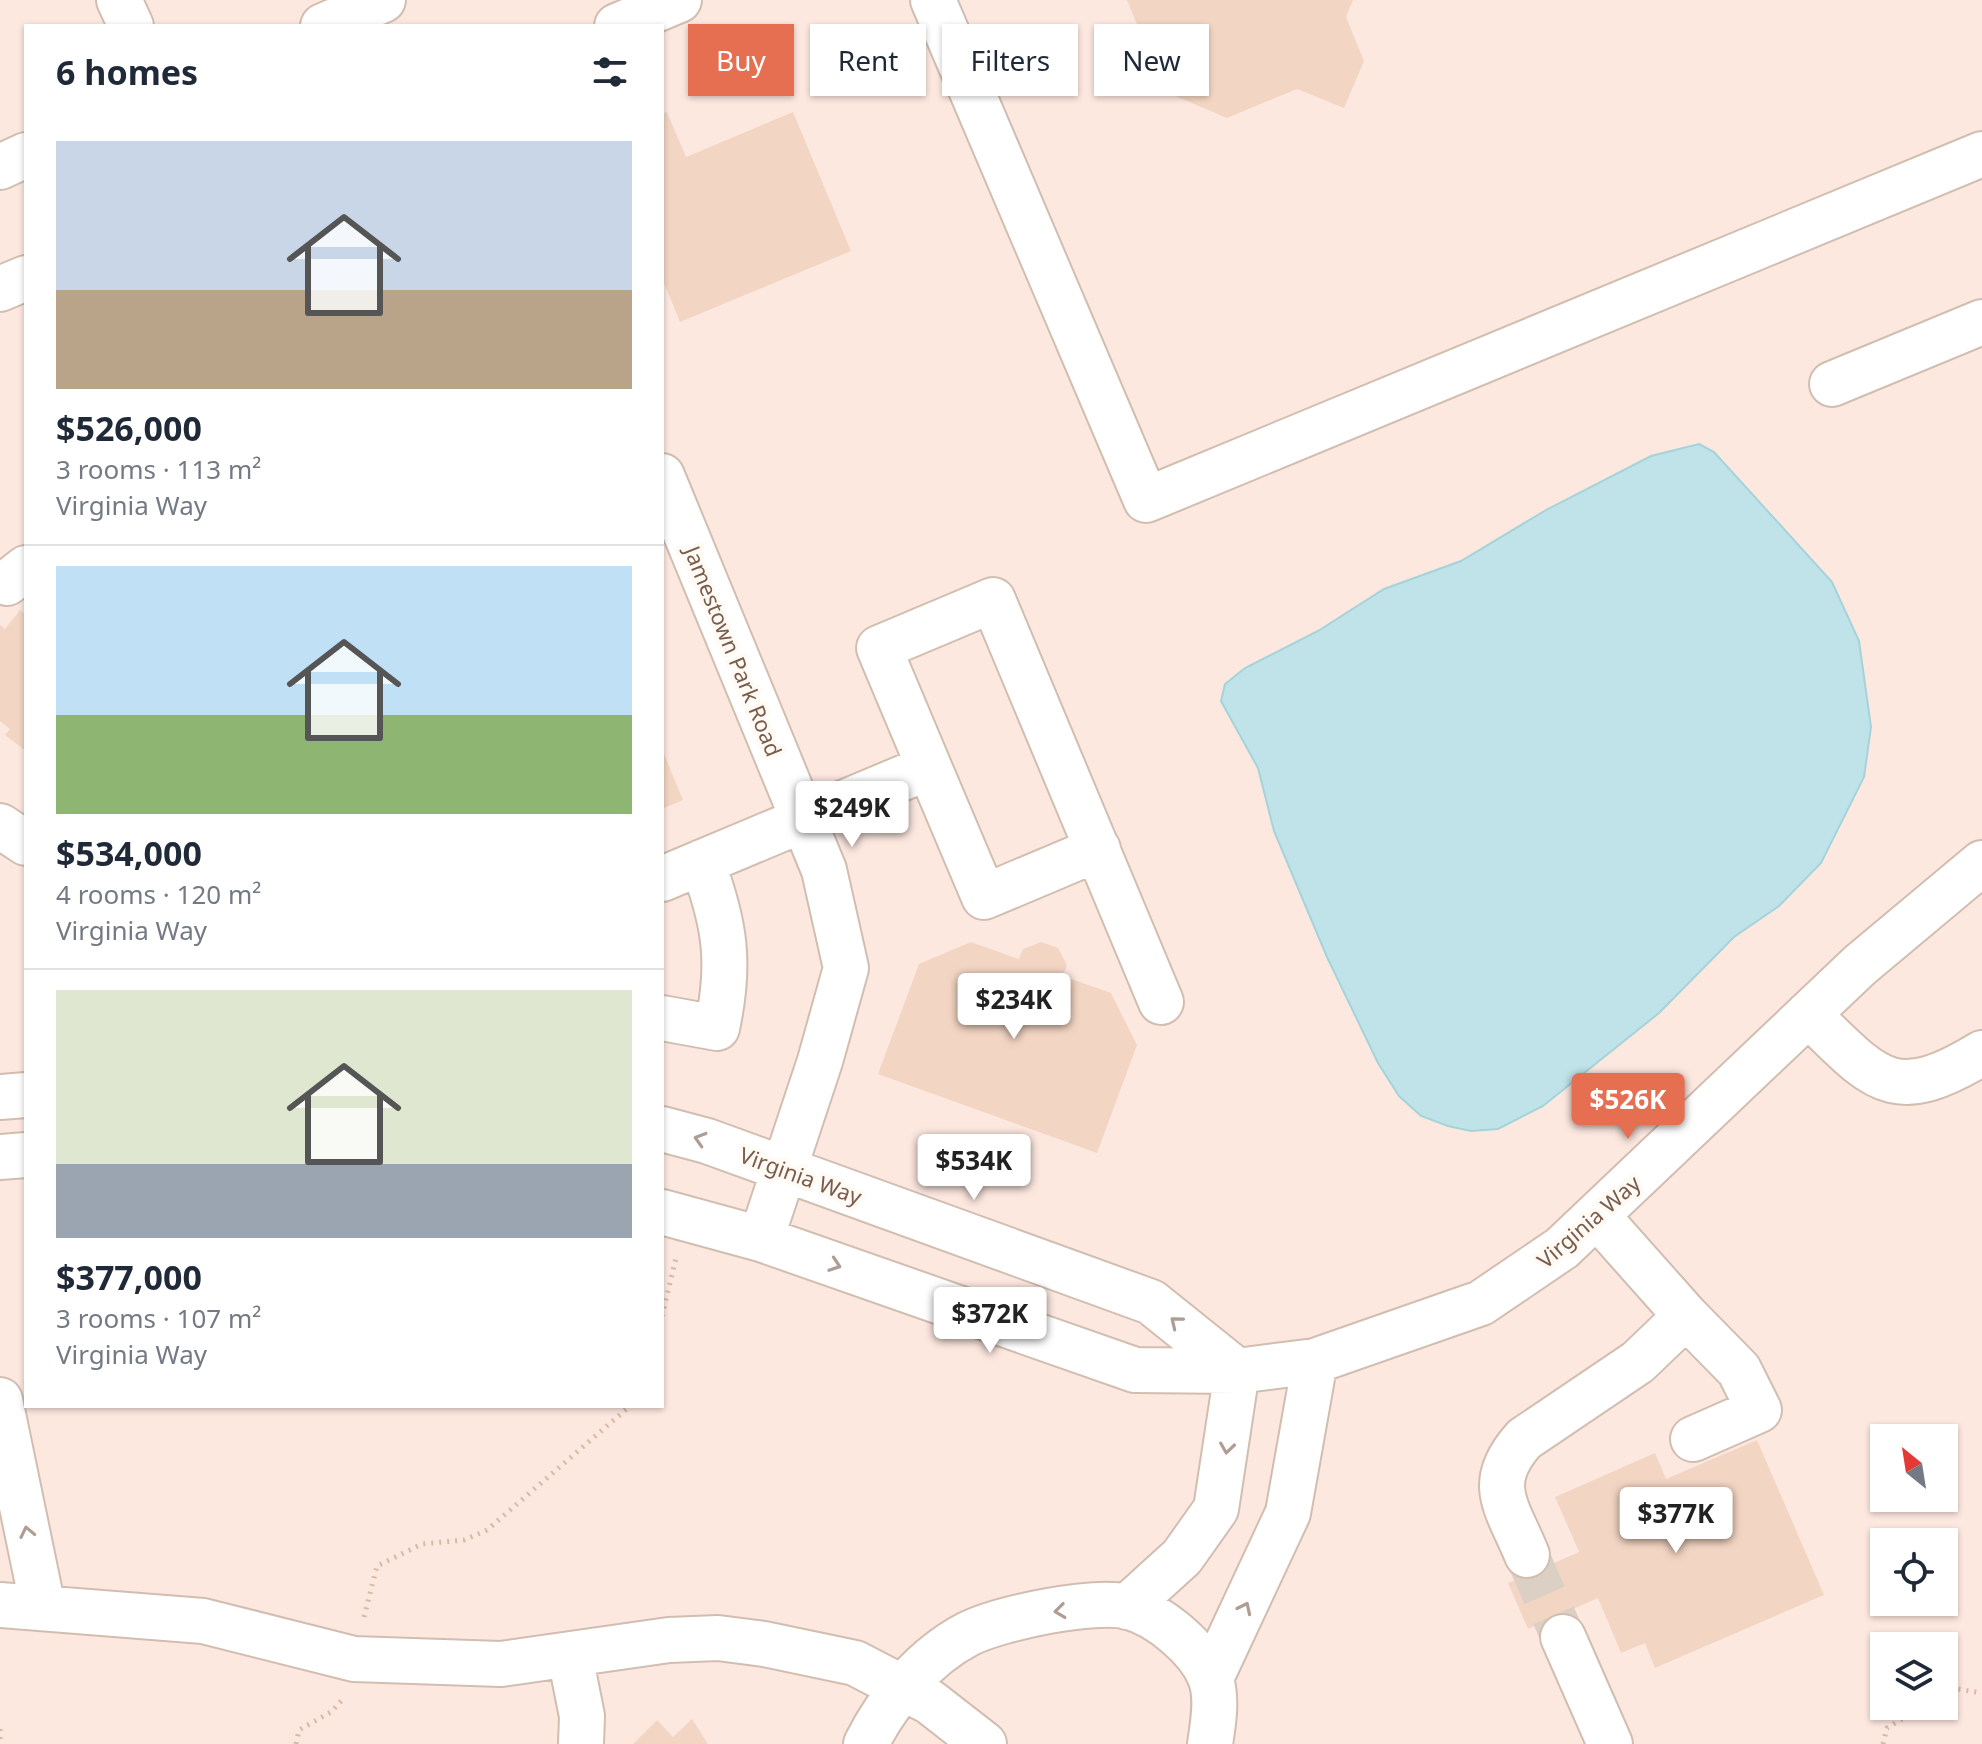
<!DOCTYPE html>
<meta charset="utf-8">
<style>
body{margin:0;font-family:"Noto Sans",sans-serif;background:#f2f2f3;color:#1f2937;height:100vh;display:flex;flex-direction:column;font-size:30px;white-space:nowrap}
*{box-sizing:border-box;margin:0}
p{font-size:26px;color:#747a83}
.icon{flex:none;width:44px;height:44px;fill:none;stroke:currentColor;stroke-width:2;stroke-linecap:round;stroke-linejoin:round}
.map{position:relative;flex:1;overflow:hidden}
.sheet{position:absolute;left:24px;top:24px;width:640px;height:1384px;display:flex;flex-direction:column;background:#fff;border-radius:0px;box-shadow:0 2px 6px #0004}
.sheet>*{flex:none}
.banner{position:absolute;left:688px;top:24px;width:760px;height:72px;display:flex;gap:16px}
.needle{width:52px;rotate:330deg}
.tools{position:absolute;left:1870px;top:1424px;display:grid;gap:16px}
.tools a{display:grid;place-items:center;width:88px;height:88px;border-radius:0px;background:#fff;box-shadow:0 2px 6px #0004;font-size:40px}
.price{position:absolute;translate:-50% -68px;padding:0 18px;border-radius:8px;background:#fff;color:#222;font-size:26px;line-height:52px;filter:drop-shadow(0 2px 4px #0008)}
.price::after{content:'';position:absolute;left:50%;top:48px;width:24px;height:18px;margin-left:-12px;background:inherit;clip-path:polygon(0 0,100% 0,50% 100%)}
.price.selected{background:#e76f51;color:#fff}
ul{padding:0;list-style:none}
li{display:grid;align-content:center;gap:16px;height:424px;padding:0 32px}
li+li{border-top:2px solid #e0e1e3}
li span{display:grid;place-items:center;height:248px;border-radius:0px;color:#555}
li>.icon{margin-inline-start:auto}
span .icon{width:144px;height:144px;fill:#fffc;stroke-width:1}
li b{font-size:34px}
h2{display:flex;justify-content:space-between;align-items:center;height:96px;padding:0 32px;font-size:34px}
.pill{padding:0 28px;border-radius:0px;background:#fff;box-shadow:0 2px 6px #0004;font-size:28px;line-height:72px}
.pill.selected{background:#e76f51;color:#fff}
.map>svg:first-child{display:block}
.commercial{fill:#fde8e0;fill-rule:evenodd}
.water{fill:#bfe3e8;stroke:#a5d3da;stroke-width:2}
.building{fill:#f3d5c3}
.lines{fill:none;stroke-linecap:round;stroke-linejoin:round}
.minor-tunnel{stroke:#dcd0c4;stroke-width:44;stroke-dasharray:44 22;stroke-linecap:butt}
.minor-casing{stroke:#d1beb0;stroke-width:48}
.path{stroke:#d9b8a5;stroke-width:5;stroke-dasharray:2 6;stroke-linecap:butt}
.minor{stroke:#fff;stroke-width:44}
.oneway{stroke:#af9d94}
.labels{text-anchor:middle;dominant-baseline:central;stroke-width:8;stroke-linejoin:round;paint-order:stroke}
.street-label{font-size:22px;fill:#7a5c4d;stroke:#fffaf3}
</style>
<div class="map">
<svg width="1982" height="1744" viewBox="0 0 1982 1744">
<rect width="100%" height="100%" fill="#fdf6ec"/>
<path class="commercial" d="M 0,0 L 1982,0 L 1982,1744 L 0,1744 ZM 26,26 L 662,26 L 662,1406 L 26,1406 ZM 1884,1438 L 1944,1438 L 1944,1498 L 1884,1498 ZM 1884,1542 L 1944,1542 L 1944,1602 L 1884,1602 ZM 1884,1646 L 1944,1646 L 1944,1706 L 1884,1706 Z"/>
<path class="water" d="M 1699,444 L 1714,452 L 1832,582 L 1859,641 L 1871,727 L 1864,777 L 1821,863 L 1779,906 L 1734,937 L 1659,1013 L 1543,1106 L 1498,1129 L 1471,1131 L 1448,1126 L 1421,1116 L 1399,1096 L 1378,1063 L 1327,957 L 1274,831 L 1258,768 L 1221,701 L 1225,684 L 1245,668 L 1318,631 L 1384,589 L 1461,561 L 1546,510 L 1651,456 Z"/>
<path class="building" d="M 1127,0 L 1353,0 L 1346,17 L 1364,61 L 1344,108 L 1297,89 L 1227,118 L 1133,78 L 1146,47 Z
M 667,112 L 686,157 L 793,112 L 851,251 L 680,322 L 662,278 L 662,114 Z
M 20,610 L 26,615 L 26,751 L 5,735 L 10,729 L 0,721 L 0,625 L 5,629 Z
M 662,749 L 683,800 L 662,809 Z
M 971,942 L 1019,959 L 1023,949 L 1041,942 L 1058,948 L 1067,965 L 1063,976 L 1111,993 L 1137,1045 L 1097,1153 L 878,1074 L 919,964 Z
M 1757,1440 L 1824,1595 L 1655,1668 L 1645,1643 L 1621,1653 L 1598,1598 L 1528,1629 L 1508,1583 L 1579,1552 L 1555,1497 L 1655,1453 L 1666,1479 Z
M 692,1719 L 708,1744 L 633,1744 L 657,1720 L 673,1737 Z"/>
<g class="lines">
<path class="minor-tunnel" d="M 1527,1555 L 1563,1637"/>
<defs>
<path id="minor" d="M 119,0 L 131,26
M 933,0 L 1146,500 L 1982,154
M 323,26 L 383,0
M 617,26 L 679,0
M 0,167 L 26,155
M 0,289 L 26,278
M 1832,384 L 1982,322
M 662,476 L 824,870 L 846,968 L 820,1061 L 761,1239
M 7,583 L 26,568
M 929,767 L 984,897 L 1098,849
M 0,826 L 26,843
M 662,879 L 929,767 L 879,648 L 993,600 L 1161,1002
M 1808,1014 C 1875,1079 1892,1108 1982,1053
M 662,1018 L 717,1028 C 731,963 725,924 702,862
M 0,1097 L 26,1095
M 662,1129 L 707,1141 L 1151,1302 L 1237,1371
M 0,1157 L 26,1155
M 662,1212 L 761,1239 L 1135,1370 L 1237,1371 L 1315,1361 L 1481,1303 L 1562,1248 L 1860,965 L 1982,863
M 1686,1316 L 1739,1370 L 1759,1410 L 1693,1439
M 0,1400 L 43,1608
M 1527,1555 C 1507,1506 1484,1484 1524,1439 L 1638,1362 L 1686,1316 L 1598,1217
M 0,1605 L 203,1621 L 354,1659 L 501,1664 L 669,1640 L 718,1638 L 764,1644 L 855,1663 L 930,1702 L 984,1744
M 1127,1607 L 1182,1557 L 1216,1509 L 1237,1371
M 1563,1637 L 1610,1744
M 570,1656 L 582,1716 L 581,1744
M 1211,1678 L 1288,1513 L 1315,1361
M 866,1744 C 888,1700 924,1657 968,1634 C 1000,1618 1095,1598 1129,1607 C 1159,1615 1199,1648 1210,1677 C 1218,1696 1213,1725 1210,1744"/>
</defs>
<use href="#minor" class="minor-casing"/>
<path class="path" d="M 662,1316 L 676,1258
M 364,1617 L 377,1566 L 422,1544 L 464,1540 L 487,1530 L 630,1406
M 1944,1693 L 1952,1688 L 1982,1693
M 0,1729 L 0,1744
M 296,1744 L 299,1730 L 331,1712 L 342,1700
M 1883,1744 L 1887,1728 L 1923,1706"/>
<use href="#minor" class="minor"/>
</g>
<defs><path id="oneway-chevron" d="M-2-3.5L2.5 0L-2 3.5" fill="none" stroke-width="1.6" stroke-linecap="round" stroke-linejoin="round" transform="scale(2)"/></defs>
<g class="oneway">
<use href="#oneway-chevron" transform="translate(700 1139) rotate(-163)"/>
<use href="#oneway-chevron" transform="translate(835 1265) rotate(19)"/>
<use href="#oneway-chevron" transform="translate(1176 1322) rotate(-141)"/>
<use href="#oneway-chevron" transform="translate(1227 1448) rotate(98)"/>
<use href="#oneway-chevron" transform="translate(27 1532) rotate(-102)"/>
<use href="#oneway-chevron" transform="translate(1245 1608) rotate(-64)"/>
<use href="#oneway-chevron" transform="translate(1060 1611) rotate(173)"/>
</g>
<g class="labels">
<g class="street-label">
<text transform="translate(734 651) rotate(68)">Jamestown Park Road</text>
<text transform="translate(801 1175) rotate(20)">Virginia Way</text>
<text transform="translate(1588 1221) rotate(-41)">Virginia Way</text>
</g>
</g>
</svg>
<div class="tools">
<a><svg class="needle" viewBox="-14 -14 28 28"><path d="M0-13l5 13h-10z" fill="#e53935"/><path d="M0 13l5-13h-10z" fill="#747a83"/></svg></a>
<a><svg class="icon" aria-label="locate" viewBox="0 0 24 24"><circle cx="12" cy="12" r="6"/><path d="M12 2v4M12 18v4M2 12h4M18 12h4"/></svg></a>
<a><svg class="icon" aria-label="layers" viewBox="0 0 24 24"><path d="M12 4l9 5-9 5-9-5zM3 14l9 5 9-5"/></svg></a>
</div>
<b class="price" style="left:852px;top:849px">$249K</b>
<b class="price" style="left:1014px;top:1041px">$234K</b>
<b class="price selected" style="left:1628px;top:1141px">$526K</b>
<b class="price" style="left:974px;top:1202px">$534K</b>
<b class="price" style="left:990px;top:1355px">$372K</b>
<b class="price" style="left:1676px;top:1555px">$377K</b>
<div class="banner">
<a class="pill selected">Buy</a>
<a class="pill">Rent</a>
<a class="pill">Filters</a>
<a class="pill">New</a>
</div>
<section class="sheet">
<h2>6 homes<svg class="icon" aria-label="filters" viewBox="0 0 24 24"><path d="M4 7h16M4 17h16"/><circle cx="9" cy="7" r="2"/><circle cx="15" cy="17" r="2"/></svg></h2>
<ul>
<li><span style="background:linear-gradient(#c9d6e8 60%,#b9a48a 0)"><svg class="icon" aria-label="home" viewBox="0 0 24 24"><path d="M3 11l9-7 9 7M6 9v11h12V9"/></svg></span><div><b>$526,000</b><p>3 rooms · 113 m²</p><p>Virginia Way</p></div></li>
<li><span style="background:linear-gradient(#bfe0f5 60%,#8fb573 0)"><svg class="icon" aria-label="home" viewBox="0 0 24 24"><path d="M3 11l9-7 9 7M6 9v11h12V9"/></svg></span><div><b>$534,000</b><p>4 rooms · 120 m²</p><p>Virginia Way</p></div></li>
<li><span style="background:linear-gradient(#dfe7d0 70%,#9aa5b1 0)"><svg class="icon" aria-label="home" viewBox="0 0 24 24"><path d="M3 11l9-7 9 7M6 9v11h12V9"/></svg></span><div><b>$377,000</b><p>3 rooms · 107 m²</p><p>Virginia Way</p></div></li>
</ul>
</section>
</div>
